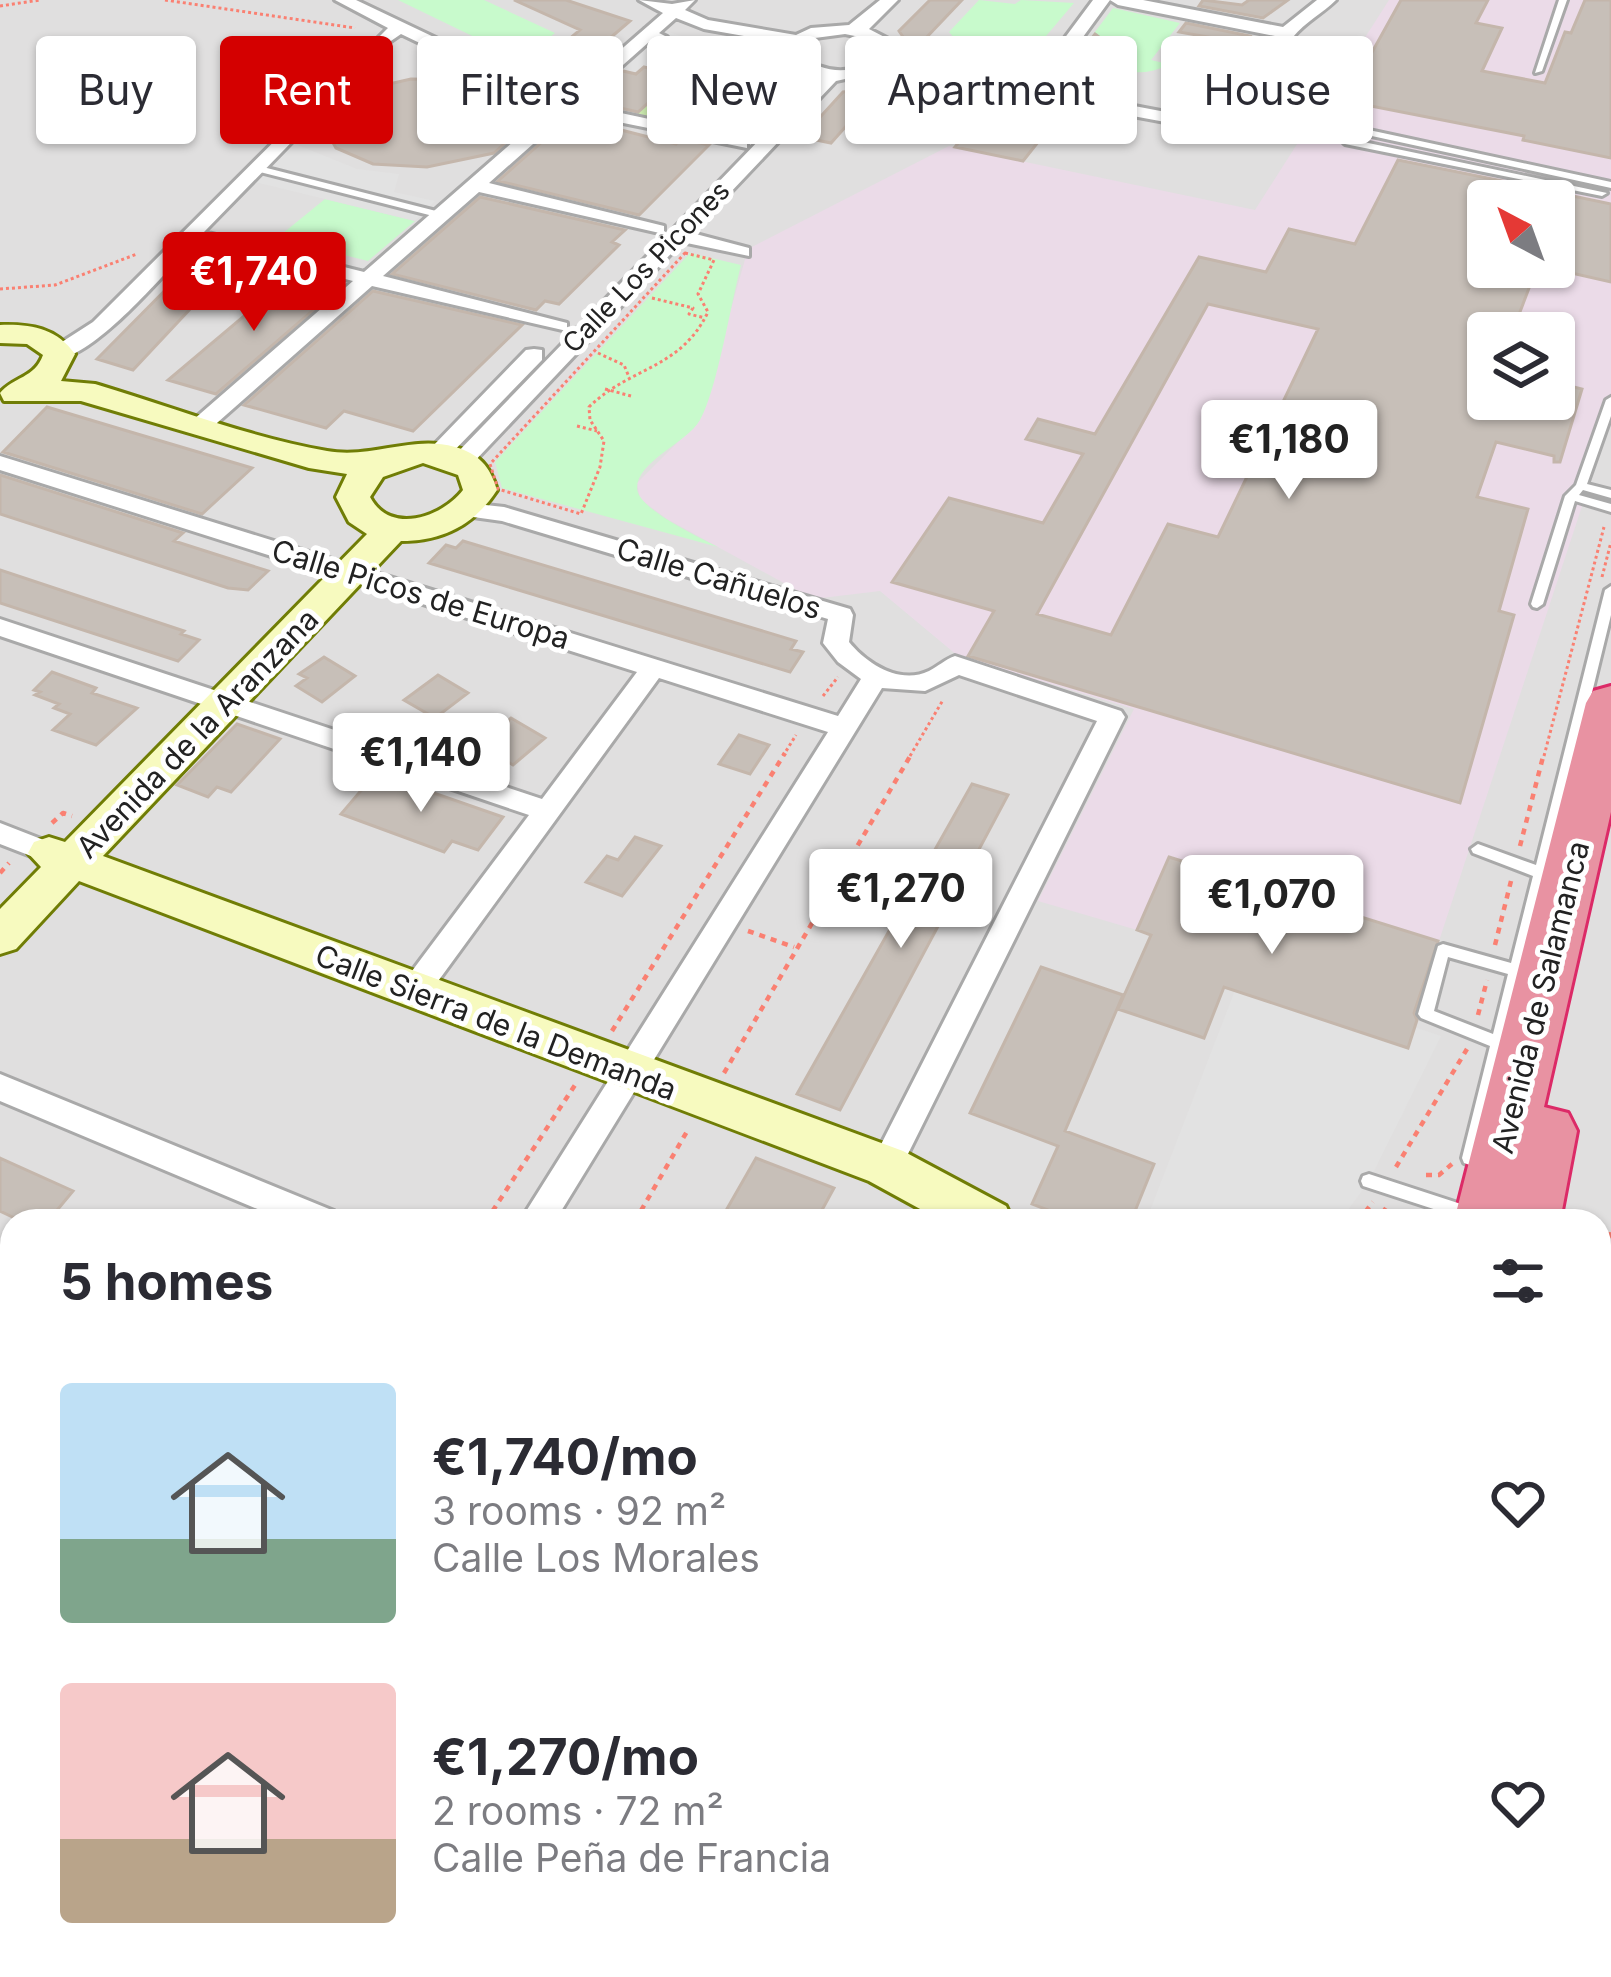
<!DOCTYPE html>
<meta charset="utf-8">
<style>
body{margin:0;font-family:Inter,sans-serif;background:#f7f7f7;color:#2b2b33;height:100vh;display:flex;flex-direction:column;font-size:45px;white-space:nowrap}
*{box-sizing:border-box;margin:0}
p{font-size:39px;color:#7c7c81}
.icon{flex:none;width:66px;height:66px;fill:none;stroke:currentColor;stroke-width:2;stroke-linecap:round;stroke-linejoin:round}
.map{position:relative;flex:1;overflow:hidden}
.panel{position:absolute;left:0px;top:1209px;width:1611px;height:768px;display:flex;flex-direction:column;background:#fff;border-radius:36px 36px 0 0;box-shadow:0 3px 9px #0004}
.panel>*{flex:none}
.hud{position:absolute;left:36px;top:36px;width:1539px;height:108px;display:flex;gap:24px}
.needle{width:78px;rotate:319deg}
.buttons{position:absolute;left:1467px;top:180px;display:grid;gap:24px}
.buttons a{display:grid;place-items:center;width:108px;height:108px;border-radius:12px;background:#fff;box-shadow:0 3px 9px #0004;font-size:60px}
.price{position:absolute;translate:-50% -102px;padding:0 27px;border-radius:12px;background:#fff;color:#222;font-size:39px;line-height:78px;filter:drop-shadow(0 3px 6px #0008)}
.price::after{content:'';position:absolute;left:50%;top:72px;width:36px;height:27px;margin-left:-18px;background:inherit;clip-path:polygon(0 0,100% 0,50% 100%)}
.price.current{background:#d40000;color:#fff}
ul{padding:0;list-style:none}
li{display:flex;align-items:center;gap:36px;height:300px;padding:0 60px}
li span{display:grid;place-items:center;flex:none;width:336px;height:240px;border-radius:12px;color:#555}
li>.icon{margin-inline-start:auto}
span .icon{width:144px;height:144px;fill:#fffc;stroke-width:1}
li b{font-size:51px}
h2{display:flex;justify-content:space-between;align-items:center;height:144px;padding:0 60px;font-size:51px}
.pill{padding:0 42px;border-radius:12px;background:#fff;box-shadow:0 3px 9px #0004;font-size:42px;line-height:108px}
.pill.current{background:#d40000;color:#fff}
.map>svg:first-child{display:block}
.residential{fill:#e0dfdf;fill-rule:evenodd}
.industrial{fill:#ebdbe8;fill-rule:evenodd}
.grass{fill:#cdebb0}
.park{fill:#c8facc}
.parking{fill:#e2e2e2}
.building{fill:#c7bfb8;stroke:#c4b6ab;stroke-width:3;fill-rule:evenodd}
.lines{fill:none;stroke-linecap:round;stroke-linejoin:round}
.lane-casing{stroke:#a9a9a9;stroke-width:6}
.street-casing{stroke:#a9a9a9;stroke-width:6}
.secondary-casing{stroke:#707d05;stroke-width:6}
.highway-casing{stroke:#dc2a67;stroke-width:6}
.path-far2{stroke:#fa8072;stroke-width:3;stroke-dasharray:3 3;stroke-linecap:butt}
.path-far1{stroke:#fa8072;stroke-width:4.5;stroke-dasharray:6 6;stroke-linecap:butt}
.path{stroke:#fa8072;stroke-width:6;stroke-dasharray:8 8;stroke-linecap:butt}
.lane{fill:#fff;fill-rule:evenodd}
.street{fill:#fff;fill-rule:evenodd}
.secondary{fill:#f7fabf;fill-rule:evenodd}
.highway{fill:#e892a2;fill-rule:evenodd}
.labels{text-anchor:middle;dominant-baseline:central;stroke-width:10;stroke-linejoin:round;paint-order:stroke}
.far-street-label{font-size:27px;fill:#222;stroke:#fff}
.street-label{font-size:30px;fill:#222;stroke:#fff}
</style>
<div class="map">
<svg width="1611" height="1977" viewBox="0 0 1611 1977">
<rect width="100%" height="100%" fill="#f2efe9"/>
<path class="residential" d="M 0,0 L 1611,0 L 1611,1977 L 0,1977 ZM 1488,201 L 1554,201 L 1554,267 L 1488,267 ZM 1488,333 L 1554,333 L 1554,399 L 1488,399 ZM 12,1221 L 1599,1221 L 1599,1965 L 12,1965 Z"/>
<path class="industrial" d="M 1389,0 L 1611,0 L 1611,418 L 1439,941 L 1170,857 L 1137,930 L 1038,901 L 1134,709 L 958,656 L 880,591 L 813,599 L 667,519 L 640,499 L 637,483 L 699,421 L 748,249 L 949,146 L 1255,210 ZM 1488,201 L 1554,201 L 1554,267 L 1488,267 ZM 1488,333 L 1554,333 L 1554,399 L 1488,399 Z"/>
<path class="grass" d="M 709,45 L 719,48 L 709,60 L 730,64 L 741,78 C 709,111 709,121 662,110 L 650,116 L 637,114 Z"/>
<path class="park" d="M 398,0 L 484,0 L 555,33 L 522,60 Z
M 979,0 L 1015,4 L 1021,0 L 1074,3 L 1030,55 L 957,41 L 949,32 Z
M 1113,8 L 1180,23 L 1151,60 L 1168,64 C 1142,82 1102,66 1073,61 Z
M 325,199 L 415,221 L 368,261 L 277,238 Z
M 690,253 L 741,265 C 731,303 717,390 700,420 C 687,443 637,461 637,488 C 637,509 701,538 718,547 L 502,488 L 495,462 Z"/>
<path class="parking" d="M 662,30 L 709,45 L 679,75 L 645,67 L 636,74 L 617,70 Z
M 295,144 L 357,169 L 399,174 L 394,192 L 435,201 L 415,221 L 255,182 Z
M 1244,967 L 1251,996 L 1408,1048 L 1414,1027 L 1441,1036 L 1369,1181 L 1340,1221 L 1146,1221 Z"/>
<path class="building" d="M 514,0 L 566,0 L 630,21 L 582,62 L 596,65 L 569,88 L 525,76 L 580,30 Z
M 930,0 L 962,0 L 924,40 L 967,49 L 952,67 L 920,61 L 899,31 Z
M 1203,0 L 1242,5 L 1249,0 L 1288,0 L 1263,18 L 1199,6 Z
M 1401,0 L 1488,0 L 1476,23 L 1502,28 L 1482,71 L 1545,83 L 1565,32 L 1571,33 L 1585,0 L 1611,0 L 1611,158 L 1523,140 L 1524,136 L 1345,101 Z
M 1186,23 L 1250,36 L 1210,96 L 1170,99 L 1214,38 L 1179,32 Z
M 1095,34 L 1112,47 L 1078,91 L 1054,86 Z
M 729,38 L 755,43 L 760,66 L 776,77 L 724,130 L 695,124 L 751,69 L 707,60 Z
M 644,67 L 679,75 L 638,112 L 589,101 L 623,71 L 636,74 Z
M 411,79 L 465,80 L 508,95 L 516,112 L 516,133 L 494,153 L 427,167 L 373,164 L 336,148 L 327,132 L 338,107 L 376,87 Z
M 879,89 L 831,143 L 802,137 L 843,92 Z
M 1040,103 L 1065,108 L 1023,161 L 955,147 L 973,125 L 1016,134 Z
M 570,117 L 676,144 L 681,139 L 709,145 L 639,215 L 498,181 Z
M 1398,160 L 1547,190 L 1546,201 L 1488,201 L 1488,267 L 1537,267 L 1512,333 L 1488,333 L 1488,399 L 1554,399 L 1554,382 L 1582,389 L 1560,462 L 1554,462 L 1554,456 L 1496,442 L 1477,497 L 1528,509 L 1499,611 L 1514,615 L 1460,803 L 968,656 L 994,611 L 892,582 L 949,498 L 1043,523 L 1083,454 L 1026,439 L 1038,419 L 1095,434 L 1199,257 L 1266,272 L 1289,229 L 1355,244 ZM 1208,304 L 1318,329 L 1218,537 L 1168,524 L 1111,635 L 1037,614 Z
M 1554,192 L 1611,204 L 1611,282 L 1554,269 Z
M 480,197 L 625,230 L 612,242 L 619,245 L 559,304 L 545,301 L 536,310 L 392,274 Z
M 201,254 L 236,260 L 133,370 L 97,359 Z
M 293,275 L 340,287 L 216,394 L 168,380 Z
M 373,291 L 522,325 L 413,431 L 344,411 L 326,428 L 244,405 Z
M 47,407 L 124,430 L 252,468 L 202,514 L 3,452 Z
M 0,475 L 183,533 L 174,541 L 268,571 L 248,590 L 228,588 L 0,514 Z
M 463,541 L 796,641 L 791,649 L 803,652 L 790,672 L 429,563 L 446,545 L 456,548 Z
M 0,570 L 184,631 L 181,634 L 199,640 L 178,661 L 0,603 Z
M 324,657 L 355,676 L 322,702 L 296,686 L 307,678 L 299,674 Z
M 52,672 L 96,688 L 92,693 L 137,708 L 96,745 L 53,730 L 70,714 L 54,708 L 59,704 L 35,695 L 40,692 L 34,690 Z
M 438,675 L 468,693 L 435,718 L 404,700 Z
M 511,718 L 545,738 L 513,765 L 478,744 Z
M 237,724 L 280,739 L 231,792 L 217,787 L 208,797 L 177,785 Z
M 739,735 L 769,745 L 750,774 L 719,764 Z
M 376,773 L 503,817 L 478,850 L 452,841 L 444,852 L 341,814 Z
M 972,784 L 1008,795 L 840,1110 L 797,1094 Z
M 635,837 L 661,846 L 622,896 L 586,882 L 607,856 L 618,860 Z
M 1169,857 L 1438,941 L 1414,1013 L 1417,1020 L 1408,1048 L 1224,987 L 1204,1038 L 1118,1009 L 1151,935 L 1137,930 Z
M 1041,967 L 1123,995 L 1065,1131 L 1154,1164 L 1131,1221 L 1076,1221 L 1032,1204 L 1058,1146 L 970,1113 Z
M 0,1158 L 73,1191 L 48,1221 L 21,1221 L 0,1211 Z
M 756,1158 L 834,1188 L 816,1221 L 720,1221 Z"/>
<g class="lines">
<defs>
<path id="lane" d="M 1559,0 L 1567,0 L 1542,71 L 1535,73 Z
M 645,29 L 651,29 L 667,37 L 665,45 L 659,45 L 659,40 L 645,33 Z
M 1355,127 L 1611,182 L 1611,188 L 1358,133 L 1354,140 L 1607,193 L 1602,196 L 1345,144 L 1343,142 L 1352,128 Z
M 255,165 L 444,213 L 446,215 L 441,218 L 252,170 L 250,168 Z
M 1611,397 L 1611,416 L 1587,484 L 1611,490 L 1611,498 L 1583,490 L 1579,495 L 1611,504 L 1611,512 L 1575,501 L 1543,604 L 1537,608 L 1533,607 L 1531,604 L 1565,496 L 1576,485 L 1606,400 Z
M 1611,586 L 1611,615 L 1478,1158 L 1476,1163 L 1470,1165 L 1464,1163 L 1462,1158 L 1490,1046 L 1421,1018 L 1418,1014 L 1438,946 L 1443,944 L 1511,963 L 1533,876 L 1473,853 L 1471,849 L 1478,844 L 1536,865 L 1605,590 ZM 1448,957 L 1508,974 L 1493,1034 L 1434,1011 Z
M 1369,1174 L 1464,1205 L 1466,1210 L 1464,1215 L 1458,1217 L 1363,1186 L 1361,1181 L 1363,1176 Z"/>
<path id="street" d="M 335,0 L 356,0 L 564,99 L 663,13 L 639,0 L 672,4 L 695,0 L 685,10 L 708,20 L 796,35 L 811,28 L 849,25 L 880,0 L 898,0 L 869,29 L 896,43 L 897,61 L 1029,86 L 1093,0 L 1143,0 L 1283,27 L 1317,0 L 1336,0 C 1323,13 1305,22 1293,37 C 1249,87 1269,109 1192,127 L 886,70 L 836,81 L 692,233 L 749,248 L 749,256 L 682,242 L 470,466 L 454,466 L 454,456 L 819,78 L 784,61 L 784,43 L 704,29 L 676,18 L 579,104 L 747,140 L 747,148 L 569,112 L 489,183 L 664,226 L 664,234 L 479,192 L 383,276 L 567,323 L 567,331 L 372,286 L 209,430 L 193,430 L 193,420 L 353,281 L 195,241 C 168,269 89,365 51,359 L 51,349 L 93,322 L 388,28 ZM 1110,0 L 1118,5 L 1275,36 L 1236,98 L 1192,117 L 1045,89 ZM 401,34 L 553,107 L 364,272 L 204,232 L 388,43 ZM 845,34 L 865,38 L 881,49 L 881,56 C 855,75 825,75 799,55 L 799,47 L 815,38 Z
M 534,349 L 542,350 L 542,360 L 446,459 L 430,459 L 430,449 L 526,350 Z
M 0,456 L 838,716 L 861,679 L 838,662 L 823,643 L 828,619 L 502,521 L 459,515 L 455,510 L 467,503 L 504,507 L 850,609 L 853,615 L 849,642 C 867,664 900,685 929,671 C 939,666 944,660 955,656 L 1121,711 L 1125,717 L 897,1176 L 886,1180 L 875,1176 L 870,1166 L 1097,721 L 959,675 L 925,691 L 882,688 L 555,1221 L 520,1221 L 828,732 L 659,678 L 425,999 L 403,999 L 399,991 L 403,983 L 529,815 L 0,636 L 0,619 L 542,799 L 637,672 L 0,470 Z
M 0,823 L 59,846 L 63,853 L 49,863 L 0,844 Z
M 0,1074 L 334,1211 L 339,1221 L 286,1221 L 0,1101 Z
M 0,1360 L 12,1360 L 12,1392 L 0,1392 Z
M 1034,1965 L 1084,1965 L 1079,1977 L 1029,1977 Z"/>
<path id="secondary" d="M 0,325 C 31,324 56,328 75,354 L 61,381 L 95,384 C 169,406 251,438 327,451 C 373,459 411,435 455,447 C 479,454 490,466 497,490 C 474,525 443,541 401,541 L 103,856 L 903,1151 L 1006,1206 L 1013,1221 L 942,1221 L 869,1181 L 79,881 L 16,949 L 0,954 L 0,909 L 41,867 L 28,853 L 34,842 L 49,837 L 65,842 L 367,534 L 349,522 L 336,497 L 347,474 L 309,468 L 81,401 L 4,401 L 0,393 C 13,377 35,378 43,355 L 27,344 L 0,343 ZM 423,463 L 458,475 L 463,490 C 441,518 390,535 370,497 L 383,477 Z"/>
<path id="highway" d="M 1611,686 L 1611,812 L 1544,1107 L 1568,1113 L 1577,1131 L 1560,1221 L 1454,1221 L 1586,703 L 1593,691 Z
M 1599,1552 L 1611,1557 L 1611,1638 L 1599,1633 Z
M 0,1660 L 12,1661 L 12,1737 L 0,1736 Z
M 1599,1677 L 1611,1678 L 1611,1754 L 1604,1753 L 1611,1756 L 1611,1854 L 1599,1849 Z
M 0,1771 L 12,1772 L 12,1850 L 0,1849 Z
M 1599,1928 L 1611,1930 L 1611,1977 L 1525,1977 L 1520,1965 L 1599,1965 Z
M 1071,1965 L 1153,1965 L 1156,1977 L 1074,1977 Z"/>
</defs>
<use href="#lane" class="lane-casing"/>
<use href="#street" class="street-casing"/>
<use href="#secondary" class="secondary-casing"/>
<use href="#highway" class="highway-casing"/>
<path class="path-far2" d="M 165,0 L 355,28
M 0,6 L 40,0
M 685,253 L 714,260 L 698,294 L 708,312 C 680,370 631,366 589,407 L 590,420 L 604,441 L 600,467 L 581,514 L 498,489 L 490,464 Z
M 0,289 L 55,285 L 137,254
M 652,298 L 693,308 L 689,314 L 705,318
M 598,353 L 624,365 L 629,377
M 605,389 L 631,396
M 577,426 L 597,431
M 1602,577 L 1611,542
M 823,696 L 838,677
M 783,756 L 796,735
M 910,756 L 943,700
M 1544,756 L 1604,527"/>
<path class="path-far1" d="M 52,823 L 63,813 L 72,816
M 1520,846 L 1544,753
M 0,873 L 9,863
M 748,931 L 794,947
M 1495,945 L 1511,881
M 1478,1015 L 1487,980
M 612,1031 L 785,753
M 724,1073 L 912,753
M 1396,1167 L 1467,1049
M 1426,1175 L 1439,1175 L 1452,1164
M 486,1221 L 575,1085
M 635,1221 L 689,1128
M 1358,1221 L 1373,1202
M 1377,1221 L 1386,1208
M 1599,1285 L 1611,1231"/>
<path class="path" d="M 1599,1505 L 1611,1510
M 983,1977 L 997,1965"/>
<use href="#lane" class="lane"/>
<use href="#street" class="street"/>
<use href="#secondary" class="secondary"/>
<use href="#highway" class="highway"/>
</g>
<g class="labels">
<g class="far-street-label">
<text transform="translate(646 267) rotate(-46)">Calle Los Picones</text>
</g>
<g class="street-label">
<text transform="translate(719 578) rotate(17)">Calle Cañuelos</text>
<text transform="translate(421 594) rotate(17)">Calle Picos de Europa</text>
<text transform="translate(197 733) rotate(-46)">Avenida de la Aranzana</text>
<text transform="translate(1540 997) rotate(-76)">Avenida de Salamanca</text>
<text transform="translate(496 1022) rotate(21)">Calle Sierra de la Demanda</text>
</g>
</g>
</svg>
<div class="buttons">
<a><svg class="needle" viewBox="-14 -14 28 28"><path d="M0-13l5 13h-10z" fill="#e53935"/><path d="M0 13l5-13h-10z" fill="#7c7c81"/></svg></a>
<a><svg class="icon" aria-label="layers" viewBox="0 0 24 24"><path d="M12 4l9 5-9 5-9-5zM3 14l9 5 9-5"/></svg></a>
</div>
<b class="price current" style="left:254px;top:334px">€1,740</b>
<b class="price" style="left:1289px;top:502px">€1,180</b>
<b class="price" style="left:421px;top:815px">€1,140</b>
<b class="price" style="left:901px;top:951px">€1,270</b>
<b class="price" style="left:1272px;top:957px">€1,070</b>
<div class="hud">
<a class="pill">Buy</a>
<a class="pill current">Rent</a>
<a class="pill">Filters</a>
<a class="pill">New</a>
<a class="pill">Apartment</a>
<a class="pill">House</a>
</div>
<section class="panel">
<h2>5 homes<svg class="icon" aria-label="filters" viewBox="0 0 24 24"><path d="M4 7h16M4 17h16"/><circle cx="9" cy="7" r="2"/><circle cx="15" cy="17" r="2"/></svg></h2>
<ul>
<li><span style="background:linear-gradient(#bfe0f5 65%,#7fa58c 0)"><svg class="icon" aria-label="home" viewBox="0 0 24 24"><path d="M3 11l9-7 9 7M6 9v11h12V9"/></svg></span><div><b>€1,740/mo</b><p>3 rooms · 92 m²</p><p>Calle Los Morales</p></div><svg class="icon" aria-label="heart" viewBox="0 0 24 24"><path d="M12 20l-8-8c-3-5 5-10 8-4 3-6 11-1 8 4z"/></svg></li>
<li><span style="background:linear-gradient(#f6c9c9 65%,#b9a48a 0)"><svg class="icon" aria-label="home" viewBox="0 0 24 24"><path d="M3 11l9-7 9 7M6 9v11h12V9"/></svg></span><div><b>€1,270/mo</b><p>2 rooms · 72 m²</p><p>Calle Peña de Francia</p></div><svg class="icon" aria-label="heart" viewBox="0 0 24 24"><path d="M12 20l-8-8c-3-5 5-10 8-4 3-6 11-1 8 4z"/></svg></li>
</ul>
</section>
</div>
